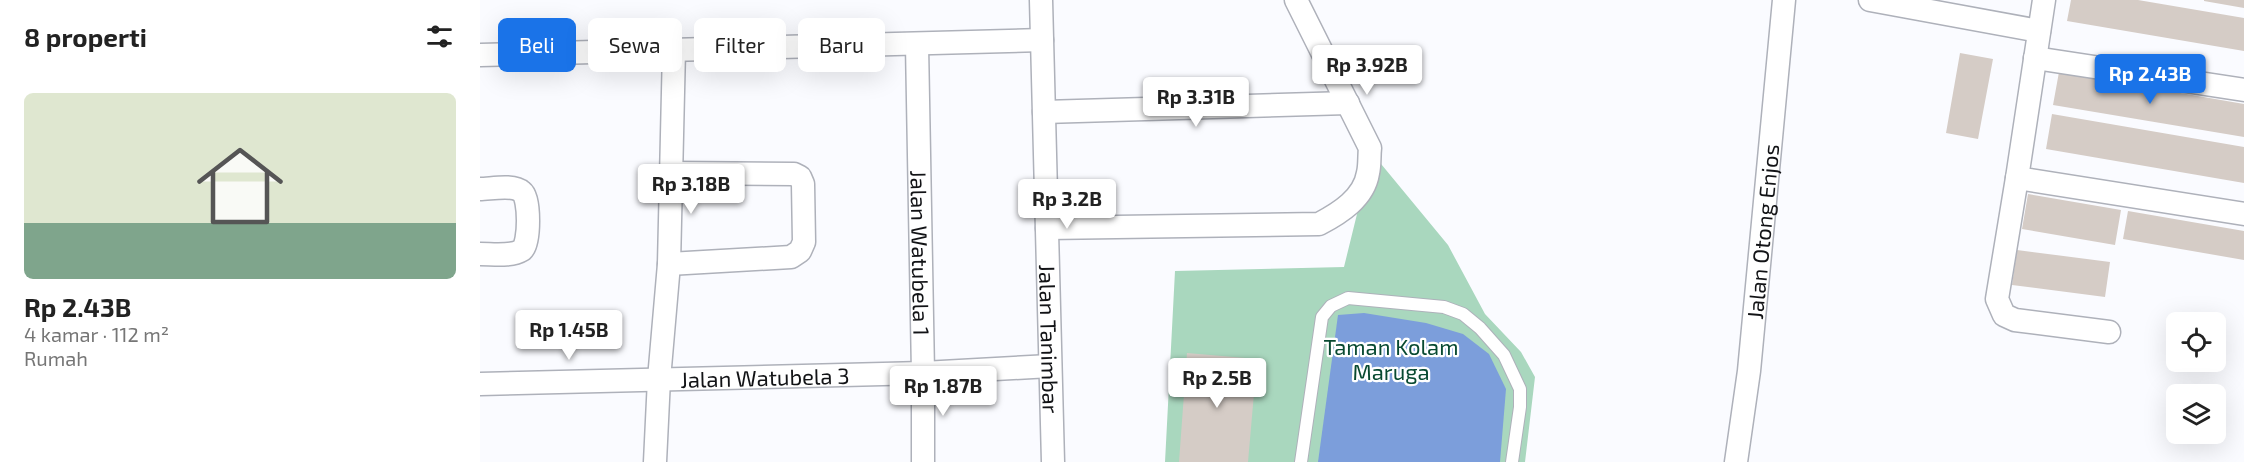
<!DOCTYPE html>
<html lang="id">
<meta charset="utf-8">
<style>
body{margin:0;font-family:"Exo 2",sans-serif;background:#f2f2f2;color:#222;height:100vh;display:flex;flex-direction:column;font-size:22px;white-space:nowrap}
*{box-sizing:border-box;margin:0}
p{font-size:20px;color:#767676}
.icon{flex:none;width:33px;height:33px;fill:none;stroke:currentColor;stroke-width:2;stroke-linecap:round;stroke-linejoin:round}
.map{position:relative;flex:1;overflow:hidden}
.panel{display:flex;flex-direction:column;background:#fff;width:480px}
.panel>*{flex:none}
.guide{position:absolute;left:18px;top:18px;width:570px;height:54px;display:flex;gap:12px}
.buttons{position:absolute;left:1686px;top:312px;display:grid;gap:12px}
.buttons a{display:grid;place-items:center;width:60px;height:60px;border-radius:9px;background:#fff;box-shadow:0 6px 24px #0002;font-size:30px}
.price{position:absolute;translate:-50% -51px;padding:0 14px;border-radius:6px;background:#fff;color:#222;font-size:20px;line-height:39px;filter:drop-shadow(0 2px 3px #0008)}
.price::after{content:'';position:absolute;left:50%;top:36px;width:18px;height:14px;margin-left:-9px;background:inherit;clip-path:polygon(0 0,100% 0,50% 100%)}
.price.selected{background:#1a73e8;color:#fff}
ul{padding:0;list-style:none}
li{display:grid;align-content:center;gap:12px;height:318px;padding:0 24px}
li span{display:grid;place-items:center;height:186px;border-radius:9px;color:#555}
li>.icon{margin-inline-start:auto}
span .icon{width:108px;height:108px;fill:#fffc;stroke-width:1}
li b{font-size:26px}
h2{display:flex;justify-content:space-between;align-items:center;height:72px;padding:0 24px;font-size:26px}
.pill{padding:0 21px;border-radius:9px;background:#fff;box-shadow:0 6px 24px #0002;font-size:21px;line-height:54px}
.pill.selected{background:#1a73e8;color:#fff}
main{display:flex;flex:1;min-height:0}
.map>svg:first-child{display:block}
.green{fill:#a9d7be}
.water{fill:#7c9edb}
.building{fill:#d5ccc6}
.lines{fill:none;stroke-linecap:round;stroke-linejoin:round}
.lane-casing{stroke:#aeb1ba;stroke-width:14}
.street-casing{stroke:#aeb1ba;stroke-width:25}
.lane{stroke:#fff;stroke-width:12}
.street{stroke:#fff;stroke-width:22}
.labels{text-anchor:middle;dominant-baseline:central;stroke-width:4.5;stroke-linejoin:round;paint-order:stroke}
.street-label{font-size:22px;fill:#121316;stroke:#fff}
.park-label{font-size:22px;fill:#084a31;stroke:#fff}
</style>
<main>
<section class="panel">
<h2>8 properti<svg class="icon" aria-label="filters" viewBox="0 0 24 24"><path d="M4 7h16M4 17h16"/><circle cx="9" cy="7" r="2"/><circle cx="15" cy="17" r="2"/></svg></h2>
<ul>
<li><span style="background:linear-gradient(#dfe7d0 70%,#7fa58c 0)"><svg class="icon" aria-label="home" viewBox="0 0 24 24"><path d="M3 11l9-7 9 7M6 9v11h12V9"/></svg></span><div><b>Rp 2.43B</b><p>4 kamar · 112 m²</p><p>Rumah</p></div></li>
</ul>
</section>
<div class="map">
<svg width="1764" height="462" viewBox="0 0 1764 462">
<rect width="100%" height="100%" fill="#fafbff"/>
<path class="green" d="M 892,153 L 968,245 L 1005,314 L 1041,352 L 1055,377 L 1045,462 L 685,462 L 695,271 L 864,267 Z"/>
<path class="water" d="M 884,313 L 946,323 L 983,334 L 1009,354 L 1026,389 L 1020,462 L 838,462 L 858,315 Z"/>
<path class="building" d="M 1591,0 L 1658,0 L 1764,18 L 1764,51 L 1587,21 Z
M 1724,0 L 1764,0 L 1764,8 L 1724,1 Z
M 1480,53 L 1513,59 L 1498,139 L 1466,133 Z
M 1579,72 L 1764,104 L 1764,137 L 1573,105 Z
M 1572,114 L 1764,147 L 1764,183 L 1566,149 Z
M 1548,194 L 1641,210 L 1635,245 L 1542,229 Z
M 1648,211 L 1764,231 L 1764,260 L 1643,239 Z
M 1537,250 L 1630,262 L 1625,297 L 1532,285 Z
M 707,353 L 777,359 L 768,462 L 699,462 Z"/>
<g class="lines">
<defs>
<path id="lane" d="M 821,462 L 842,317 L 851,306 L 868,298 L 964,307 L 983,314 L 1000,328 L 1024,355 L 1040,389 L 1040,407 L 1032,462"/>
<g id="street">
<path id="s1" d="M 561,0 L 573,462"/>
<path d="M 1390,0 L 1559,31"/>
<path d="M 1564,0 L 1537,178 L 1764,214"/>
<path id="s2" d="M 437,45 L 443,373 L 443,462"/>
<path d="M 0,55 L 562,40"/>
<path d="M 1555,58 L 1764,90"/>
<path d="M 564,112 L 868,103"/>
<path d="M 1537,178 L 1517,299 L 1524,315 L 1535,320 L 1629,332"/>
<path d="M 0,189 C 11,189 33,184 42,192 C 50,198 50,243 42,250 C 31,257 13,254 0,254"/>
<path d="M 567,228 L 839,224 C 860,213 884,198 888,173 C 890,165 889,156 890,148 L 816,0"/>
<path d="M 189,264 L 311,257 L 320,251 L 324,242 L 323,184 L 320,177 L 314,174 L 192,173"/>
<path id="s3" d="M 0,384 L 443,373 L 570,366"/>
<path d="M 175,462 L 179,379 L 189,264 L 194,49"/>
<path id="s4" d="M 1256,462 L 1269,371 L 1304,0"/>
</g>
</defs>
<use href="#lane" class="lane-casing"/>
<use href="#street" class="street-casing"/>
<use href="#lane" class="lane"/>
<use href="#street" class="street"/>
</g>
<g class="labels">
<g class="street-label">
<text stroke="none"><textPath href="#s4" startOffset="232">Jalan Otong Enjos</textPath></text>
<text stroke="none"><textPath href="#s2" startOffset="208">Jalan Watubela 1</textPath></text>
<text stroke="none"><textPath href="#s1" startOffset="339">Jalan Tanimbar</textPath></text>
<text stroke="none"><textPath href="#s3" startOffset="285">Jalan Watubela 3</textPath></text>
</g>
<g class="park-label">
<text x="911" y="346">Taman Kolam<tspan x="911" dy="25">Maruga</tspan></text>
</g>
</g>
</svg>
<div class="buttons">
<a><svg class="icon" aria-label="locate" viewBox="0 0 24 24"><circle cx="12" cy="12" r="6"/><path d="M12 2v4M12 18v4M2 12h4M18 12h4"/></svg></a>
<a><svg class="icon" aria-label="layers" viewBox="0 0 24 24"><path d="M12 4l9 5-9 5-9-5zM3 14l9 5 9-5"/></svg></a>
</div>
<b class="price" style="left:887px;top:96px">Rp 3.92B</b>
<b class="price selected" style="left:1670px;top:105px">Rp 2.43B</b>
<b class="price" style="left:716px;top:128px">Rp 3.31B</b>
<b class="price" style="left:211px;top:215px">Rp 3.18B</b>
<b class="price" style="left:587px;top:230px">Rp 3.2B</b>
<b class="price" style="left:89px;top:361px">Rp 1.45B</b>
<b class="price" style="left:737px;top:409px">Rp 2.5B</b>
<b class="price" style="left:463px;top:417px">Rp 1.87B</b>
<div class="guide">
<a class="pill selected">Beli</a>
<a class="pill">Sewa</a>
<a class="pill">Filter</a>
<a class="pill">Baru</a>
</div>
</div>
</main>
